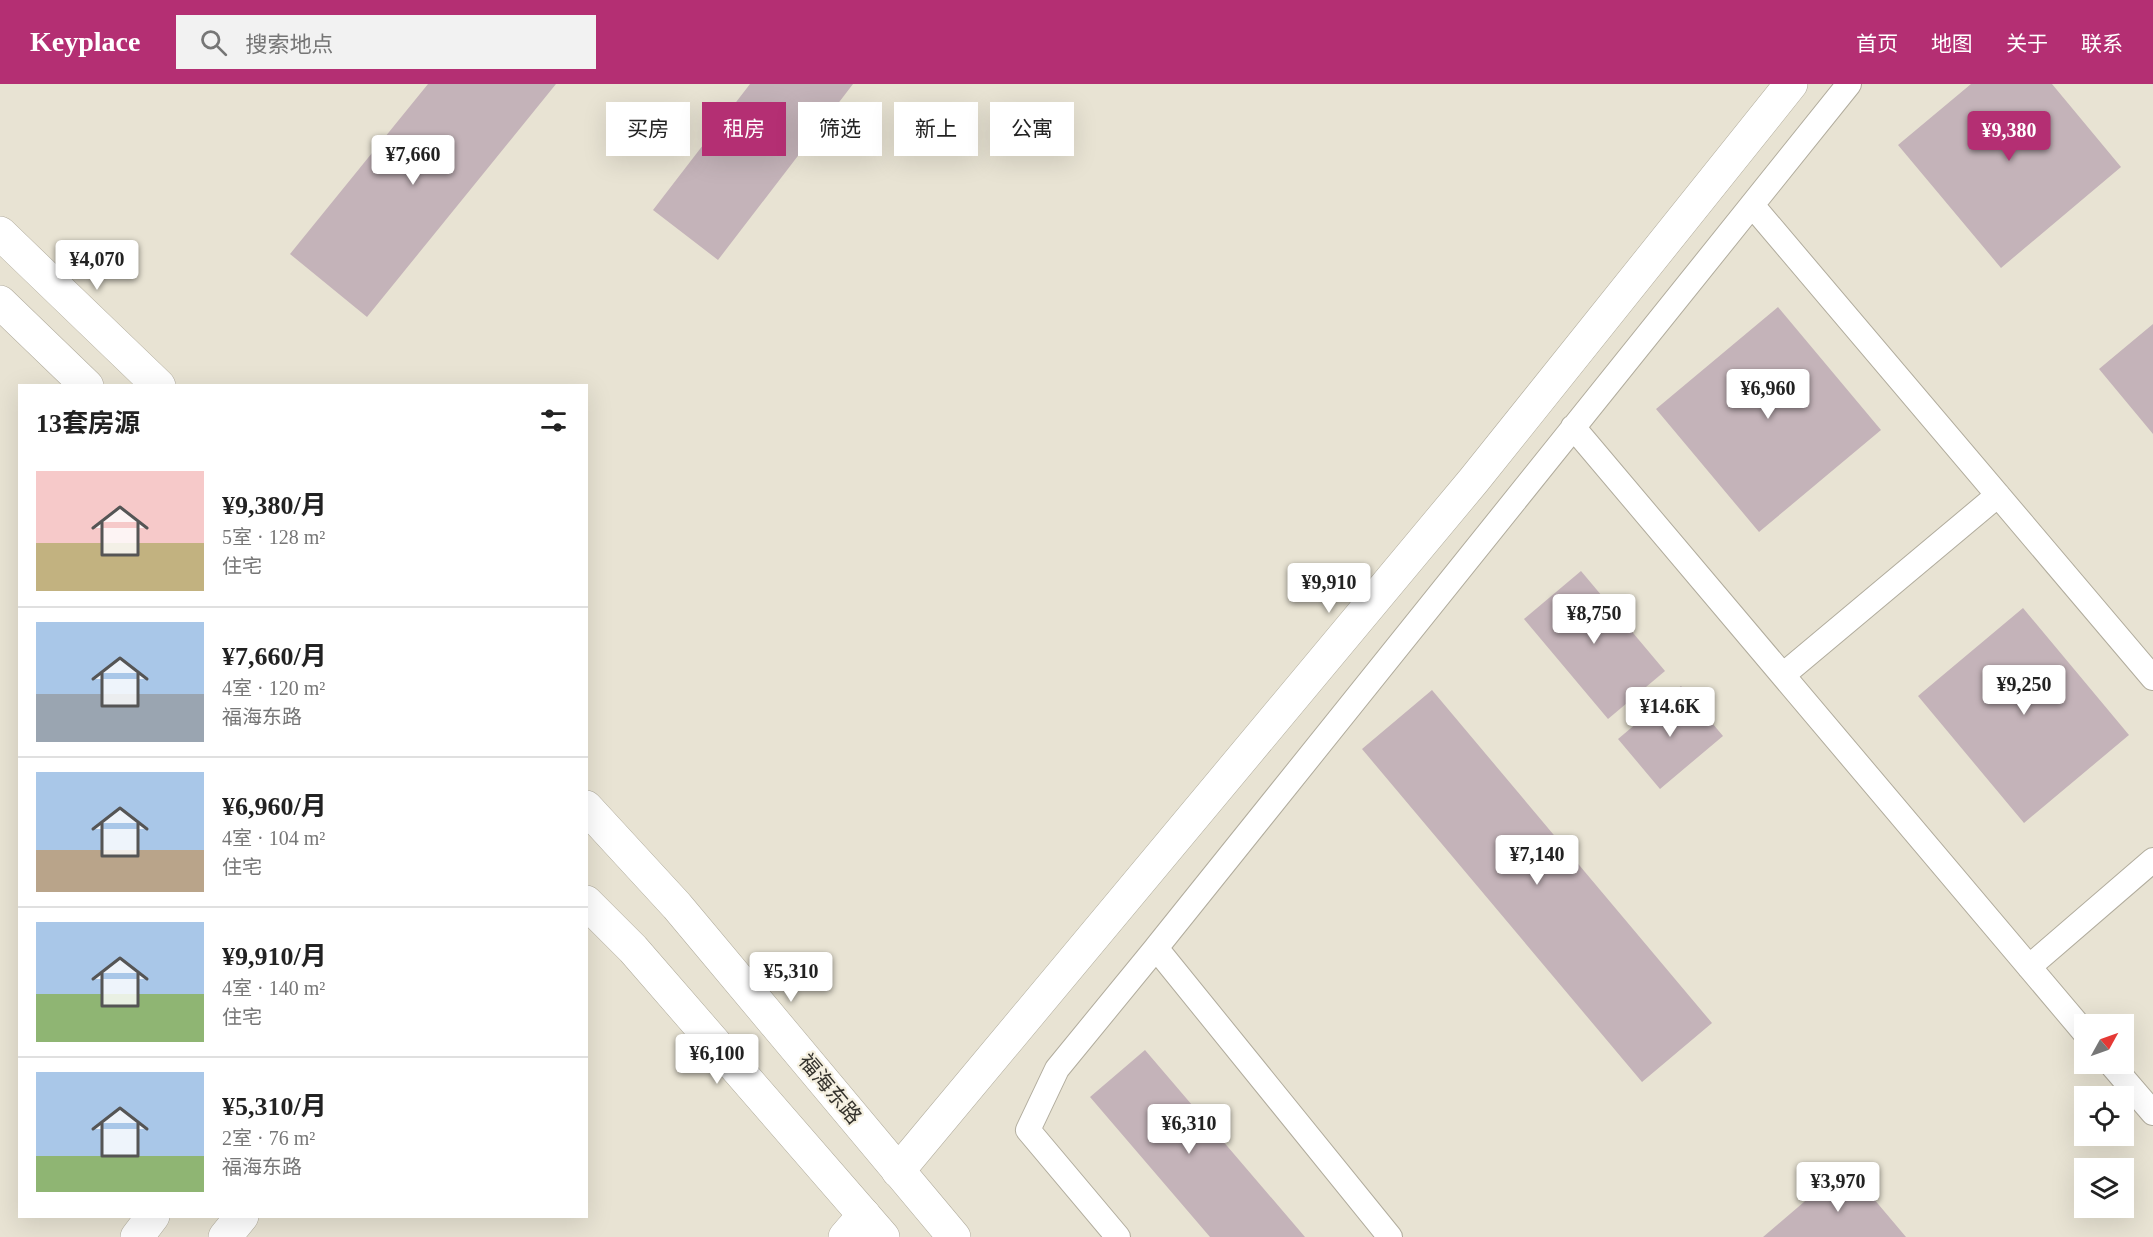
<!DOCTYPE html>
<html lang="zh">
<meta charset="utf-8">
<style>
body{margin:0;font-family:"Times New Roman","Noto Sans SC",serif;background:#f2f2f2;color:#222;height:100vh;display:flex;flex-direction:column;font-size:22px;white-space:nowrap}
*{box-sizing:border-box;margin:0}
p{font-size:20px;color:#767676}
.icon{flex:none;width:33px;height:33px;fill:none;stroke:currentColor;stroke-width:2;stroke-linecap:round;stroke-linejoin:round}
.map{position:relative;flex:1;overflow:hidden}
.drawer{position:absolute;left:18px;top:300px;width:570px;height:834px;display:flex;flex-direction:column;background:#fff;border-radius:0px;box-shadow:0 6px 24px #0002}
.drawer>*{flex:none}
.banner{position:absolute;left:606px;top:18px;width:570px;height:54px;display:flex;gap:12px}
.needle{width:39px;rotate:50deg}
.fabs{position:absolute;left:2074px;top:930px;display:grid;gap:12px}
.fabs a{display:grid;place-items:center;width:60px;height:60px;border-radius:0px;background:#fff;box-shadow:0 6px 24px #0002;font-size:30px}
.price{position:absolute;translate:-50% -51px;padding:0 14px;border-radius:6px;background:#fff;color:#222;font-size:20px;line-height:39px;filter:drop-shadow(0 2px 3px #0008)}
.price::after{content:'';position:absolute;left:50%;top:36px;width:18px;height:14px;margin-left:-9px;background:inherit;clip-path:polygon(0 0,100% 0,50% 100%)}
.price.on{background:#b42f73;color:#fff}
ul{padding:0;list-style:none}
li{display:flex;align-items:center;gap:18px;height:150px;padding:0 18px}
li+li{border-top:2px solid #e0e0e0}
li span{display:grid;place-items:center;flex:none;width:168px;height:120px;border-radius:0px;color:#555}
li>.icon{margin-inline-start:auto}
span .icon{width:72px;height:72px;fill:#fffc;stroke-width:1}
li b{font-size:26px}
h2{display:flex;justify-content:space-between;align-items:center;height:72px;padding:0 18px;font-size:26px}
.pill{padding:0 21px;border-radius:0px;background:#fff;box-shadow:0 6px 24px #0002;font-size:21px;line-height:54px}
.pill.on{background:#b42f73;color:#fff}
header{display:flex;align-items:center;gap:36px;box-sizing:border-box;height:84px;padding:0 30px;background:#b42f73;color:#fff}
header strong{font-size:28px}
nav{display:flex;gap:33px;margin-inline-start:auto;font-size:21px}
.search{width:420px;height:54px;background:#f2f2f2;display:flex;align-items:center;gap:15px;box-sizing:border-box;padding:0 21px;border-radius:0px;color:#767676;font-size:22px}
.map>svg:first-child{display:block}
.building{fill:#c4b3b9}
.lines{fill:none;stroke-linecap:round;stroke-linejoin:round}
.lane-casing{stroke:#b1ac9d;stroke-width:26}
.street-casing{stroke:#b1ac9d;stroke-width:34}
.secondary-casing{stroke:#b1ac9d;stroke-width:34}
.lane{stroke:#fff;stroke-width:24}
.street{stroke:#fff;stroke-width:33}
.secondary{stroke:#fff;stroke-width:33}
.labels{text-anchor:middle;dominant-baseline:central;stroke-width:4.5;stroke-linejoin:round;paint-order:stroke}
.street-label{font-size:21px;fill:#35332d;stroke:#f5f0e0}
</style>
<header>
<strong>Keyplace</strong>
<div class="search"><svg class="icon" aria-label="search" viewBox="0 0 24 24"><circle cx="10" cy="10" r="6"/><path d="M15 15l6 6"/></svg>搜索地点</div>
<nav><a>首页</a><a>地图</a><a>关于</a><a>联系</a></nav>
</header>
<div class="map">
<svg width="2153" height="1153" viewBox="0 0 2153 1153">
<rect width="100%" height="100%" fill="#e8e3d3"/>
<path class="building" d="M 428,0 L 556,0 L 367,233 L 290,170 Z
M 750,0 L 853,0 L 718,176 L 653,126 Z
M 1971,0 L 2052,0 L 2121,83 L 2001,184 L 1898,61 Z
M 1778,223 L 1881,346 L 1759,448 L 1656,325 Z
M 2153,240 L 2153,350 L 2099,285 Z
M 1581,487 L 1665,587 L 1608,635 L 1524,535 Z
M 2023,524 L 2129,651 L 2024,739 L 1918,612 Z
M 1681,602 L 1723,652 L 1660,705 L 1618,655 Z
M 1432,606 L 1712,939 L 1642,998 L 1362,665 Z
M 1145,966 L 1305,1153 L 1210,1153 L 1090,1013 Z
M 1846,1082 L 1906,1153 L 1763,1153 Z"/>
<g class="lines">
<defs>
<path id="lane" d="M 1752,121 L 2153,594
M 1573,343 L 2085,949
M 1783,591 L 1998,411
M 1156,864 L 1849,0
M 2029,883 L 2153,776
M 2111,980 L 2153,1029
M 1118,1153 L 1028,1046 L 1057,985 L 1156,864 L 1390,1153"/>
<path id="street" d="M 898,1087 L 1474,396 L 1791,0
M 845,1153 L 864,1131"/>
<path id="secondary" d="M 0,149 L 159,302
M 0,218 L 87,302
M 586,723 L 677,822 L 954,1153
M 586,818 L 633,865 L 883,1153
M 137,1153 L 153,1132
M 225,1153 L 242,1132"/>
</defs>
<use href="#lane" class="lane-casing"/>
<use href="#street" class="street-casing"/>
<use href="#secondary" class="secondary-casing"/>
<use href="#lane" class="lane"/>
<use href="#street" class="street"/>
<use href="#secondary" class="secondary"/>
</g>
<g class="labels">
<g class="street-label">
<text transform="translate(830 1005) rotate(50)">福海东路</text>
</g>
</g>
</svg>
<div class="fabs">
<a><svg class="needle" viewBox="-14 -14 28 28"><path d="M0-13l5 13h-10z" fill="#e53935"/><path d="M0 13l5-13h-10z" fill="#767676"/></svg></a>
<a><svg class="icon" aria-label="locate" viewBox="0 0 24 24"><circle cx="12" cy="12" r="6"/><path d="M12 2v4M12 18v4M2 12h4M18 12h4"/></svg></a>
<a><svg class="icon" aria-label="layers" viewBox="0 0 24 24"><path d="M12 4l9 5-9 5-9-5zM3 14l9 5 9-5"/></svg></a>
</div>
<b class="price on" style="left:2009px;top:78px">¥9,380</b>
<b class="price" style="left:413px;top:102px">¥7,660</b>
<b class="price" style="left:97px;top:207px">¥4,070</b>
<b class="price" style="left:1768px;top:336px">¥6,960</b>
<b class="price" style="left:1329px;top:530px">¥9,910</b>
<b class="price" style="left:1594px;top:561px">¥8,750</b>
<b class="price" style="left:2024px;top:632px">¥9,250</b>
<b class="price" style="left:1670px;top:654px">¥14.6K</b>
<b class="price" style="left:1537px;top:802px">¥7,140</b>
<b class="price" style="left:791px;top:919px">¥5,310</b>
<b class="price" style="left:717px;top:1001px">¥6,100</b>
<b class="price" style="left:1189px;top:1071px">¥6,310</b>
<b class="price" style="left:1838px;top:1129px">¥3,970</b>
<div class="banner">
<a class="pill">买房</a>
<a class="pill on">租房</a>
<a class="pill">筛选</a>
<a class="pill">新上</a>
<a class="pill">公寓</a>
</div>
<section class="drawer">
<h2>13套房源<svg class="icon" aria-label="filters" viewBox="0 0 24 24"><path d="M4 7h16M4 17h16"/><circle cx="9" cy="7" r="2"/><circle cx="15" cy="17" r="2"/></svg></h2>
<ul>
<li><span style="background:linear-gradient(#f6c9c9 60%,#c2b280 0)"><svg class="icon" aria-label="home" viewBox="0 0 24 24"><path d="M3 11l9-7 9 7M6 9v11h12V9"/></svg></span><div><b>¥9,380/月</b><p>5室 · 128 m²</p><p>住宅</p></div></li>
<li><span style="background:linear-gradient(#a9c7e8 60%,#9aa5b1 0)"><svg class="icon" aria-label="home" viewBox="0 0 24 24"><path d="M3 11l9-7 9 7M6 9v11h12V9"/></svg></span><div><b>¥7,660/月</b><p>4室 · 120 m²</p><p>福海东路</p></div></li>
<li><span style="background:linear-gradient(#a9c7e8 65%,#b9a48a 0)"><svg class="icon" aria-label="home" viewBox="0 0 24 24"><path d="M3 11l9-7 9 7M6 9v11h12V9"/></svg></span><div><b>¥6,960/月</b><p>4室 · 104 m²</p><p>住宅</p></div></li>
<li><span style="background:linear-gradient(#a9c7e8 60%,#8fb573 0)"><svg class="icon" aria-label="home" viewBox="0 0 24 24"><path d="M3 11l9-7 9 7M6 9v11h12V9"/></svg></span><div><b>¥9,910/月</b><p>4室 · 140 m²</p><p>住宅</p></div></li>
<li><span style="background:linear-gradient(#a9c7e8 70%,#8fb573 0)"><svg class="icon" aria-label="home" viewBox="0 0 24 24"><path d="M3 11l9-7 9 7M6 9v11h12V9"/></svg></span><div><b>¥5,310/月</b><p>2室 · 76 m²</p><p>福海东路</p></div></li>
</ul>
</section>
</div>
